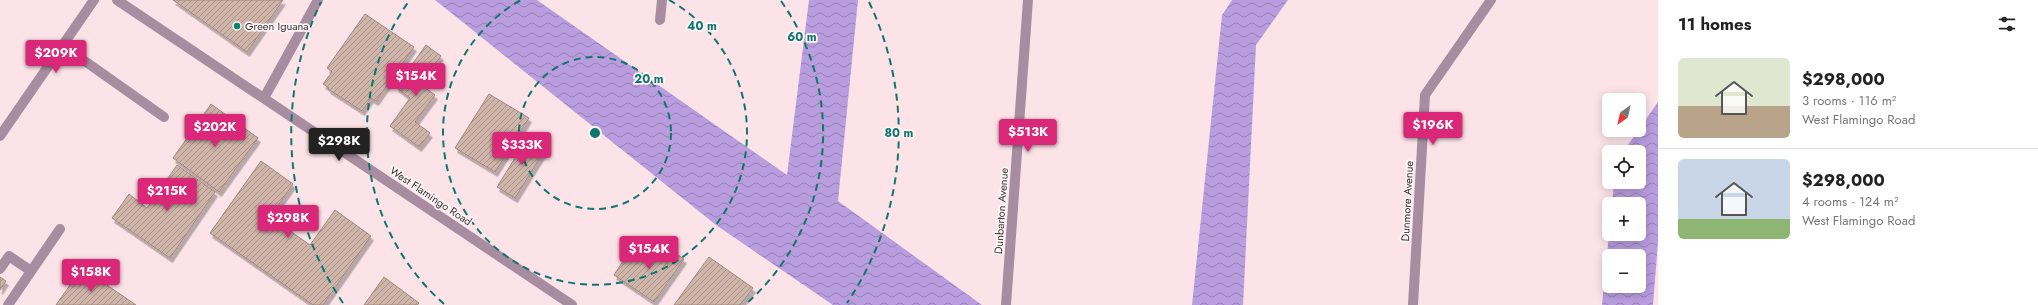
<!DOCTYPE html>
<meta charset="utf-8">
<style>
body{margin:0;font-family:Jost,sans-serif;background:#f6f6f6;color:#222;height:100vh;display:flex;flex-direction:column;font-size:15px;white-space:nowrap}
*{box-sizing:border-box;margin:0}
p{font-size:13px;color:#767676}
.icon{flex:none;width:22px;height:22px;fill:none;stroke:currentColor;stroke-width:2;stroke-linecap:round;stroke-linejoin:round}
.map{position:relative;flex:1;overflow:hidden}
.drawer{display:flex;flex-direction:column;background:#fff;width:380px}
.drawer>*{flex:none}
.needle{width:26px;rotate:214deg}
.buttons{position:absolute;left:1602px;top:93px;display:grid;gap:8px}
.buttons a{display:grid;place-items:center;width:44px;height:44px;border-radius:6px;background:#fff;box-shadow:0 2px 10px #0003;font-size:20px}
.price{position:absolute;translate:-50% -34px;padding:0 9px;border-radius:4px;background:#db2777;color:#fff;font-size:13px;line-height:26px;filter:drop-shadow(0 1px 2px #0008)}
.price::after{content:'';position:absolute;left:50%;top:24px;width:12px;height:9px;margin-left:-6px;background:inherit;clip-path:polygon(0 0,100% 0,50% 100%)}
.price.current{background:#222;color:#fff}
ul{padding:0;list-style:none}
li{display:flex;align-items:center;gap:12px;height:100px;padding:0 20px}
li+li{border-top:1px solid #e0e0e0}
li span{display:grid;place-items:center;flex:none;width:112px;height:80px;border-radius:6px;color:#555}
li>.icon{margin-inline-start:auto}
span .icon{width:48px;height:48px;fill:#fffc;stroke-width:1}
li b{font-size:17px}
h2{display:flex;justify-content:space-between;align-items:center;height:48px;padding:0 20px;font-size:17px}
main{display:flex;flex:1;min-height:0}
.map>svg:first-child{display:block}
.water{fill:url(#water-waves);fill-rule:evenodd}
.building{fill:url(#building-hatch);stroke:#a2887e;filter:url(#shadow)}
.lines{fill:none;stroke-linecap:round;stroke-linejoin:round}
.minor{stroke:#a88ca0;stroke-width:10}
.ring{fill:none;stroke:#0f766e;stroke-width:2;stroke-dasharray:7 5}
.poi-dot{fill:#04866a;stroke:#fcf6f7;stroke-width:1.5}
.labels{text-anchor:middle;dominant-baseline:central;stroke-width:3.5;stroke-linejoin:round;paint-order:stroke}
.poi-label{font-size:11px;fill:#3e3233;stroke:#fcf6f7;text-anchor:start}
.street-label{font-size:11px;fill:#3e3233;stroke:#fcf6f7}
.centre{fill:#0f766e;stroke:#fcf6f7;stroke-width:2}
.ring-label{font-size:12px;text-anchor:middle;font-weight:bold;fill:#0f766e;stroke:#fcf6f7;stroke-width:3.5;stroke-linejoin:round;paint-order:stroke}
</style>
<main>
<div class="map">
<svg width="1658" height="305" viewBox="0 0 1658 305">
<defs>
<pattern id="water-waves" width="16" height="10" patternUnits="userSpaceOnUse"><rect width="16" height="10" fill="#b99ddf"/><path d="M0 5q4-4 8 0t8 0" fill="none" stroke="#9881b5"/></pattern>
<pattern id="building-hatch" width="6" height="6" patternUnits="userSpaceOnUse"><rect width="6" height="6" fill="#cfb4aa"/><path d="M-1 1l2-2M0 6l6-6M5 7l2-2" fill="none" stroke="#a9938b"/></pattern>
<filter id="shadow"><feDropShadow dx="2.5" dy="4.5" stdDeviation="0" flood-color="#0004"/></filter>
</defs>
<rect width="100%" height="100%" fill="#fce3e7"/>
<path class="water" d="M 435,0 L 537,0 L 787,175 L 809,0 L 858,0 L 838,201 L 982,305 L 833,305 L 716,225 Z
M 1232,0 L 1288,0 L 1256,45 L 1243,305 L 1192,305 L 1222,15 Z
M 1658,102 L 1658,242 L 1653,305 L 1602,305 L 1609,234 L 1639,234 L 1639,204 L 1612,204 L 1614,182 L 1639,182 L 1639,152 L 1623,152 ZM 1609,256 L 1639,256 L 1639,286 L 1609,286 Z"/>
<path class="building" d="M 173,0 L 283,0 L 247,52 Z
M 365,14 L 414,47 L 376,101 L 371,98 L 362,111 L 328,89 L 329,88 L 323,84 L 332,72 L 327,68 Z
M 426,45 L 441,56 L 420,84 L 435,95 L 415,122 L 430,133 L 419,147 L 390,126 L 410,98 L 396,87 Z
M 489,94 L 529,118 L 495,172 L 455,148 Z
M 211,104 L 258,138 L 219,192 L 173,158 Z
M 530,134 L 548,145 L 515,198 L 497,187 Z
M 261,161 L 293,184 L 270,217 L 310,245 L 335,210 L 371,236 L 323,305 L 313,305 L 210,233 Z
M 177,165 L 215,192 L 170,258 L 112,218 L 129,194 L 147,208 Z
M 657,241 L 684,259 L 654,302 L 614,275 L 633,246 L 646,255 Z
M 709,257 L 753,288 L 740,305 L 674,305 Z
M 82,268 L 136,305 L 56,305 Z
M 0,277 L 6,281 L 0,290 Z
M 384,277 L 419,303 L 417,305 L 364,305 Z"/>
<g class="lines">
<path class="minor" d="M 117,0 L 572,305
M 660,20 L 662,0
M 62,45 L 164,117
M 264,98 L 318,0
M 0,136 L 94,0
M 0,269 L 9,256 L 31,271
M 8,305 L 60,229
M 1006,305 L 1028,0
M 1413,305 L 1425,95 L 1491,0"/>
</g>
<g class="ring">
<circle cx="595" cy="133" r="76"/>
<path d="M669 0A152 152 0 1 1 521 0"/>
<path d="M444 304A228 228 0 0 1 409 1M781 1A228 228 0 0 1 746 304"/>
<path d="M343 303A304 304 0 0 1 321 2M869 2A304 304 0 0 1 847 303"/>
</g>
<circle class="poi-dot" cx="237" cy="26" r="4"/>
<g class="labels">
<g class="poi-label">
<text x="245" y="26">Green Iguana</text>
</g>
<g class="street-label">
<text transform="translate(431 196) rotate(34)">West Flamingo Road</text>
<text transform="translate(1407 201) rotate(-87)">Dunmore Avenue</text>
<text transform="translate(1001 211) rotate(-86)">Dunbarton Avenue</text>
</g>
</g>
<circle cx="595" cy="133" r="6" class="centre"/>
<g class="ring-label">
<text x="702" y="30">40 m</text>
<text x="802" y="41">60 m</text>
<text x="649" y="83">20 m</text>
<text x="899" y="137">80 m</text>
</g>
</svg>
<div class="buttons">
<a><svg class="needle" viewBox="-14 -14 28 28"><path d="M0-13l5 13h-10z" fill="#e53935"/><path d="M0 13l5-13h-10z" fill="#767676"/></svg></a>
<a><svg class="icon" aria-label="locate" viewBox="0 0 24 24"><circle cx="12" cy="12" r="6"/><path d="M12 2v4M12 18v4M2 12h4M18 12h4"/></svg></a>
<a>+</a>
<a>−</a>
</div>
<b class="price" style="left:56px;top:74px">$209K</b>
<b class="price" style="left:416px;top:97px">$154K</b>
<b class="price" style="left:1433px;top:146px">$196K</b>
<b class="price" style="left:215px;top:148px">$202K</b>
<b class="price" style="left:1028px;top:153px">$513K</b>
<b class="price current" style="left:339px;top:162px">$298K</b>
<b class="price" style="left:522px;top:166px">$333K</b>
<b class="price" style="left:167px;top:212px">$215K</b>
<b class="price" style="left:288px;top:239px">$298K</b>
<b class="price" style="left:649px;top:270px">$154K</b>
<b class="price" style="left:91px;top:293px">$158K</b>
</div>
<section class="drawer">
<h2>11 homes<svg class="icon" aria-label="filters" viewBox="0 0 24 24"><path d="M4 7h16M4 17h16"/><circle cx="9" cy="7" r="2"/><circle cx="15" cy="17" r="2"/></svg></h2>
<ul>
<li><span style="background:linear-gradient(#dfe7d0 60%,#b9a48a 0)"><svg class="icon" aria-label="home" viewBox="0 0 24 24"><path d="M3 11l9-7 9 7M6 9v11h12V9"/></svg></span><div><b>$298,000</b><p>3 rooms · 116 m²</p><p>West Flamingo Road</p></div></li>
<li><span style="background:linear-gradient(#c9d6e8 75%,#8fb573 0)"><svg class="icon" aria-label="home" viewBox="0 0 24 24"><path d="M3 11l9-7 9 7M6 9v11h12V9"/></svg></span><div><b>$298,000</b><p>4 rooms · 124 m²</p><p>West Flamingo Road</p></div></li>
</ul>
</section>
</main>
